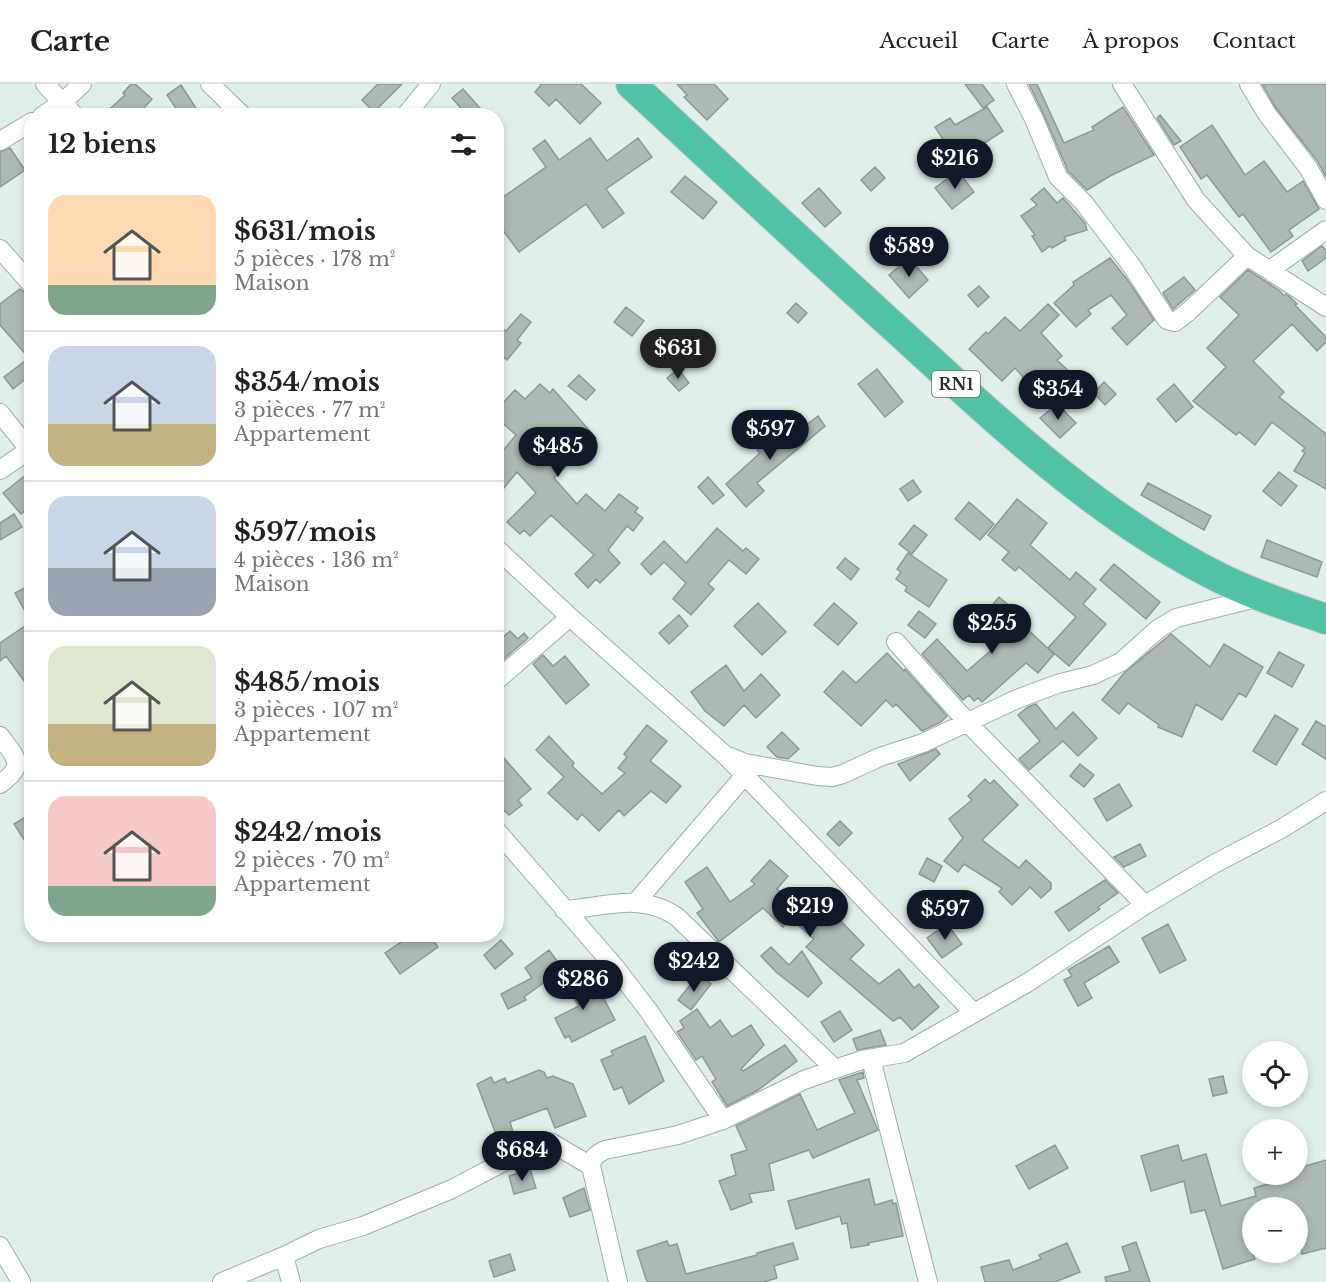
<!DOCTYPE html>
<html lang="fr">
<meta charset="utf-8">
<style>
body{margin:0;font-family:"Libre Baskerville",serif;background:#f2f2f2;color:#222;height:100vh;display:flex;flex-direction:column;font-size:22px;white-space:nowrap}
*{box-sizing:border-box;margin:0}
p{font-size:20px;color:#767676}
.icon{flex:none;width:33px;height:33px;fill:none;stroke:currentColor;stroke-width:2;stroke-linecap:round;stroke-linejoin:round}
.map{position:relative;flex:1;overflow:hidden}
.sheet{position:absolute;left:24px;top:24px;width:480px;height:834px;display:flex;flex-direction:column;background:#fff;border-radius:24px;box-shadow:0 3px 9px #0003}
.sheet>*{flex:none}
.tools{position:absolute;left:1242px;top:957px;display:grid;gap:12px}
.tools a{display:grid;place-items:center;width:66px;height:66px;border-radius:50%;background:#fff;box-shadow:0 3px 9px #0003;font-size:30px}
.price{position:absolute;translate:-50% -51px;padding:0 14px;border-radius:21px;background:#111827;color:#fff;font-size:20px;line-height:39px;filter:drop-shadow(0 2px 3px #0008)}
.price::after{content:'';position:absolute;left:50%;top:36px;width:18px;height:14px;margin-left:-9px;background:inherit;clip-path:polygon(0 0,100% 0,50% 100%)}
.price.current{background:#222;color:#fff}
ul{padding:0;list-style:none}
li{display:flex;align-items:center;gap:18px;height:150px;padding:0 24px}
li+li{border-top:2px solid #e0e0e0}
li span{display:grid;place-items:center;flex:none;width:168px;height:120px;border-radius:18px;color:#555}
li>.icon{margin-inline-start:auto}
span .icon{width:72px;height:72px;fill:#fffc;stroke-width:1}
li b{font-size:26px}
h2{display:flex;justify-content:space-between;align-items:center;height:72px;padding:0 24px;font-size:26px}
header{display:flex;align-items:center;gap:36px;box-sizing:border-box;height:84px;padding:0 30px;background:#fff;border-bottom:2px solid #e0e0e0}
header strong{font-size:28px}
nav{display:flex;gap:33px;margin-inline-start:auto;font-size:21px}
.map>svg:first-child{display:block}
.building{fill:#acb9b4;stroke:#8c9994;stroke-width:1.5}
.lines{fill:none;stroke-linecap:round;stroke-linejoin:round}
.minor-casing{stroke:#a0ada8;stroke-width:20}
.trunk-casing{stroke:#cccdcd;stroke-width:32}
.minor{stroke:#fff;stroke-width:18}
.trunk{stroke:#52c2a7;stroke-width:30}
.labels{text-anchor:middle;dominant-baseline:central;stroke-width:6;stroke-linejoin:round;paint-order:stroke}
.shield{fill:#fff;stroke:#696d6c;stroke-width:1.5}
.shield-label{font-size:16px;font-weight:bold;fill:#292f2d}
</style>
<header>
<strong>Carte</strong>
<nav><a>Accueil</a><a>Carte</a><a>À propos</a><a>Contact</a></nav>
</header>
<div class="map">
<svg width="1326" height="1198" viewBox="0 0 1326 1198">
<rect width="100%" height="100%" fill="#e1efea"/>
<path class="building" d="M 131,0 L 135,0 L 152,15 L 137,32 L 102,32 L 125,11 L 123,9 Z
M 378,0 L 402,0 L 374,28 L 362,16 Z
M 540,0 L 581,0 L 601,19 L 580,40 L 556,15 L 549,22 L 535,8 L 541,1 Z
M 677,0 L 714,0 L 728,15 L 707,36 L 684,13 L 687,11 Z
M 965,0 L 982,0 L 994,16 L 983,24 Z
M 1029,0 L 1037,0 L 1064,59 L 1094,46 L 1092,43 L 1123,23 L 1154,71 L 1110,92 L 1087,106 L 1068,87 L 1044,31 Z
M 1262,0 L 1326,0 L 1326,93 L 1318,78 L 1276,24 Z
M 181,1 L 201,32 L 181,32 L 167,11 Z
M 463,5 L 487,32 L 468,32 L 452,14 Z
M 987,23 L 1003,47 L 957,77 L 935,43 L 950,34 L 955,41 Z
M 1160,31 L 1181,57 L 1174,61 L 1157,34 Z
M 1212,41 L 1245,91 L 1264,77 L 1287,108 L 1303,97 L 1319,125 L 1289,146 L 1293,152 L 1271,168 L 1243,130 L 1239,133 L 1207,91 L 1201,95 L 1180,63 Z
M 590,54 L 607,77 L 638,54 L 652,73 L 606,105 L 624,129 L 603,144 L 586,120 L 519,168 L 496,137 L 496,118 L 546,83 L 533,65 L 545,56 L 559,76 Z
M 10,64 L 25,86 L 0,103 L 0,68 Z
M 875,83 L 885,94 L 871,107 L 861,96 Z
M 958,87 L 974,108 L 952,125 L 935,104 Z
M 685,92 L 717,118 L 703,135 L 671,108 Z
M 819,104 L 841,129 L 825,143 L 802,119 Z
M 1044,104 L 1057,119 L 1063,114 L 1085,139 L 1087,146 L 1064,153 L 1066,156 L 1052,164 L 1050,162 L 1042,168 L 1032,152 L 1035,151 L 1021,132 L 1037,121 L 1031,115 Z
M 1322,162 L 1326,167 L 1326,174 L 1308,187 L 1302,177 Z
M 909,174 L 928,196 L 909,214 L 889,191 Z
M 1110,174 L 1129,198 L 1154,236 L 1127,261 L 1112,244 L 1127,231 L 1111,211 L 1088,226 L 1091,230 L 1076,243 L 1054,219 L 1074,201 L 1073,198 Z
M 1248,186 L 1280,207 L 1284,212 L 1286,210 L 1290,213 L 1297,220 L 1295,221 L 1326,253 L 1326,258 L 1317,267 L 1292,240 L 1253,277 L 1284,308 L 1279,313 L 1326,350 L 1326,405 L 1294,387 L 1305,369 L 1302,367 L 1305,364 L 1272,338 L 1255,361 L 1239,348 L 1236,351 L 1193,317 L 1226,283 L 1207,264 L 1239,231 L 1220,213 Z
M 1184,193 L 1195,206 L 1173,225 L 1163,209 Z
M 979,202 L 989,213 L 978,223 L 968,211 Z
M 20,205 L 28,211 L 32,212 L 32,290 L 13,305 L 4,293 L 29,274 L 0,241 L 0,220 Z
M 796,219 L 807,229 L 798,239 L 787,229 Z
M 1048,220 L 1059,231 L 1041,249 L 1062,272 L 1057,276 L 1078,296 L 1063,312 L 1041,290 L 1029,300 L 1015,284 L 1002,297 L 969,265 L 986,248 L 988,250 L 1005,233 L 1020,247 Z
M 626,223 L 644,237 L 632,252 L 614,238 Z
M 521,230 L 531,238 L 517,256 L 521,259 L 507,276 L 496,267 L 496,239 L 506,247 Z
M 678,285 L 689,299 L 679,307 L 667,294 Z
M 877,285 L 903,318 L 885,333 L 858,300 Z
M 579,291 L 595,306 L 586,316 L 568,302 Z
M 1104,298 L 1116,310 L 1105,321 L 1094,309 Z
M 540,300 L 550,309 L 553,305 L 596,354 L 554,394 L 577,420 L 586,410 L 605,427 L 619,410 L 638,424 L 635,428 L 643,434 L 633,447 L 627,442 L 608,466 L 620,479 L 600,499 L 596,495 L 588,504 L 575,490 L 594,471 L 551,431 L 530,452 L 524,446 L 520,450 L 507,438 L 536,409 L 517,388 L 504,404 L 496,397 L 496,375 L 516,351 L 496,333 L 496,326 L 515,306 L 525,315 Z
M 1174,300 L 1193,323 L 1176,338 L 1157,315 Z
M 1057,320 L 1076,339 L 1060,354 L 1040,334 Z
M 818,332 L 825,342 L 757,399 L 764,407 L 746,423 L 726,400 L 760,369 L 757,366 L 781,346 L 788,355 Z
M 32,386 L 32,421 L 21,430 L 3,409 Z
M 1279,388 L 1297,402 L 1281,422 L 1263,407 Z
M 708,393 L 724,411 L 713,420 L 698,403 Z
M 913,396 L 921,408 L 908,417 L 900,405 Z
M 1148,399 L 1211,432 L 1204,446 L 1141,411 Z
M 1017,415 L 1047,439 L 1030,461 L 1070,496 L 1076,488 L 1096,505 L 1083,520 L 1106,540 L 1069,582 L 1048,564 L 1076,533 L 1019,483 L 1015,487 L 1002,476 L 1009,468 L 988,451 Z
M 969,418 L 994,440 L 980,456 L 955,435 Z
M 14,430 L 22,443 L 0,456 L 0,439 Z
M 914,441 L 927,451 L 912,470 L 899,460 Z
M 717,444 L 743,467 L 746,464 L 759,475 L 746,490 L 729,476 L 708,500 L 714,505 L 691,531 L 673,515 L 686,499 L 664,478 L 651,491 L 641,480 L 664,457 L 686,479 Z
M 1267,456 L 1322,478 L 1317,493 L 1261,473 Z
M 908,469 L 947,496 L 929,523 L 905,507 L 907,503 L 896,495 L 901,488 L 897,485 Z
M 845,474 L 859,485 L 851,496 L 837,484 Z
M 1114,480 L 1160,518 L 1146,535 L 1100,496 Z
M 32,500 L 32,608 L 6,572 L 0,577 L 0,559 L 31,538 L 15,509 Z
M 999,513 L 1030,539 L 1026,544 L 1054,570 L 1038,589 L 1026,579 L 982,618 L 978,614 L 974,617 L 969,611 L 963,616 L 922,570 L 937,555 L 967,587 L 1002,557 L 979,537 Z
M 758,519 L 786,548 L 762,571 L 734,542 Z
M 834,519 L 857,539 L 838,561 L 814,541 Z
M 919,527 L 936,540 L 925,554 L 908,541 Z
M 679,531 L 688,542 L 669,560 L 659,549 Z
M 510,547 L 518,555 L 524,549 L 528,554 L 496,582 L 496,559 Z
M 1171,550 L 1210,583 L 1224,560 L 1263,583 L 1246,613 L 1239,609 L 1222,636 L 1196,620 L 1182,653 L 1158,643 L 1159,641 L 1128,619 L 1119,630 L 1102,616 L 1125,588 Z
M 1279,568 L 1304,581 L 1292,603 L 1267,589 Z
M 887,569 L 904,587 L 905,585 L 947,632 L 941,638 L 922,647 L 896,620 L 893,623 L 886,616 L 861,642 L 824,608 L 843,587 L 856,599 Z
M 543,571 L 553,582 L 565,572 L 589,601 L 566,620 L 533,580 Z
M 726,581 L 744,607 L 761,590 L 780,611 L 756,634 L 744,621 L 724,642 L 705,627 L 691,608 Z
M 1036,620 L 1056,645 L 1073,628 L 1097,654 L 1078,672 L 1063,657 L 1029,686 L 1019,675 L 1040,657 L 1018,631 L 1028,623 Z
M 1275,631 L 1298,645 L 1276,681 L 1253,667 Z
M 1316,637 L 1326,643 L 1326,675 L 1302,660 Z
M 647,641 L 667,657 L 650,677 L 681,702 L 666,719 L 651,707 L 624,732 L 619,726 L 599,747 L 582,730 L 577,736 L 548,709 L 564,693 L 536,666 L 549,652 L 574,679 L 572,682 L 602,710 L 625,689 L 618,684 L 627,673 L 624,670 Z
M 782,648 L 799,665 L 788,675 L 777,673 L 767,663 Z
M 496,665 L 531,705 L 518,716 L 522,721 L 509,731 L 505,727 L 496,734 Z
M 936,665 L 940,670 L 910,697 L 898,680 Z
M 1080,680 L 1094,691 L 1084,703 L 1070,692 Z
M 985,695 L 990,700 L 994,696 L 1018,721 L 982,756 L 1019,784 L 1026,776 L 1051,799 L 1051,805 L 1041,814 L 1030,803 L 1012,821 L 999,808 L 1002,804 L 964,780 L 958,788 L 944,777 L 963,754 L 949,735 L 972,716 L 968,712 Z
M 1119,700 L 1132,722 L 1107,737 L 1094,715 Z
M 32,729 L 32,768 L 14,740 Z
M 840,737 L 852,749 L 839,762 L 827,750 Z
M 1140,760 L 1146,772 L 1124,783 L 1114,773 Z
M 927,774 L 942,782 L 934,798 L 919,790 Z
M 770,776 L 788,792 L 777,805 L 803,829 L 821,809 L 839,825 L 834,830 L 864,861 L 850,875 L 879,900 L 899,885 L 914,904 L 919,900 L 939,923 L 912,946 L 900,933 L 893,937 L 806,863 L 814,855 L 791,835 L 783,843 L 763,824 L 719,858 L 697,829 L 703,825 L 685,798 L 707,783 L 730,818 L 755,800 L 751,797 Z
M 1105,796 L 1118,809 L 1098,823 L 1100,825 L 1069,847 L 1055,828 Z
M 947,840 L 962,860 L 942,874 L 927,854 Z
M 1168,840 L 1186,876 L 1160,889 L 1142,854 Z
M 413,850 L 429,850 L 438,863 L 400,890 L 385,869 Z
M 501,856 L 513,870 L 495,885 L 484,871 Z
M 1109,862 L 1119,878 L 1084,899 L 1092,914 L 1078,922 L 1064,896 L 1072,892 L 1068,886 Z
M 771,863 L 789,881 L 802,867 L 822,899 L 808,913 L 776,888 L 761,872 Z
M 549,866 L 563,885 L 524,913 L 526,916 L 508,925 L 501,910 L 532,894 L 525,884 Z
M 571,885 L 593,916 L 602,911 L 615,936 L 572,958 L 569,952 L 565,954 L 555,934 L 579,922 L 559,893 Z
M 701,892 L 711,900 L 691,926 L 678,916 L 695,895 L 697,897 Z
M 697,925 L 710,944 L 720,936 L 732,953 L 751,941 L 764,961 L 741,985 L 743,987 L 785,961 L 797,977 L 758,1006 L 727,1022 L 712,998 L 716,995 L 702,972 L 696,976 L 677,948 L 684,944 L 680,937 Z
M 840,927 L 852,946 L 834,958 L 821,938 Z
M 880,946 L 886,961 L 857,966 L 853,955 Z
M 645,952 L 664,997 L 629,1020 L 622,1003 L 614,1006 L 601,976 L 613,971 L 611,967 Z
M 539,986 L 544,988 L 547,994 L 553,992 L 573,1000 L 586,1032 L 555,1044 L 547,1024 L 510,1038 L 513,1048 L 497,1053 L 477,1000 L 491,993 L 494,999 L 505,994 L 507,999 Z
M 863,988 L 864,994 L 857,996 L 878,1046 L 813,1074 L 809,1066 L 769,1080 L 774,1106 L 749,1110 L 752,1118 L 731,1126 L 719,1097 L 736,1091 L 731,1071 L 747,1066 L 736,1042 L 800,1010 L 817,1046 L 855,1029 L 839,996 Z
M 1223,992 L 1227,1009 L 1213,1012 L 1209,995 Z
M 1055,1061 L 1068,1084 L 1029,1105 L 1016,1082 Z
M 1178,1061 L 1182,1077 L 1206,1070 L 1221,1122 L 1256,1112 L 1254,1104 L 1282,1096 L 1280,1090 L 1298,1090 L 1298,1084 L 1326,1076 L 1326,1164 L 1302,1170 L 1298,1152 L 1298,1124 L 1290,1124 L 1288,1119 L 1271,1124 L 1252,1124 L 1252,1168 L 1255,1175 L 1223,1185 L 1205,1126 L 1191,1129 L 1184,1097 L 1151,1107 L 1141,1072 Z
M 530,1085 L 536,1104 L 514,1110 L 509,1092 Z
M 869,1095 L 875,1121 L 892,1116 L 893,1120 L 896,1119 L 903,1152 L 868,1159 L 869,1161 L 851,1164 L 847,1139 L 842,1140 L 840,1132 L 796,1145 L 788,1117 Z
M 584,1104 L 590,1126 L 570,1133 L 563,1114 Z
M 667,1157 L 669,1162 L 677,1160 L 686,1190 L 757,1171 L 757,1169 L 793,1159 L 798,1175 L 774,1182 L 777,1194 L 764,1198 L 647,1198 L 637,1167 Z
M 1136,1158 L 1150,1198 L 1106,1198 L 1105,1193 L 1130,1187 L 1122,1163 Z
M 1067,1159 L 1080,1188 L 1055,1198 L 985,1198 L 981,1183 L 1009,1176 L 1013,1186 L 1041,1175 L 1039,1171 Z
M 510,1170 L 515,1186 L 494,1193 L 489,1177 Z"/>
<g class="lines">
<defs>
<path id="minor" d="M 45,0 L 75,32
M 210,0 L 243,32
M 1016,0 L 1034,35 L 1058,93 L 1084,119 L 1131,181 L 1167,236 L 1175,238 L 1188,228 L 1247,172
M 1122,0 L 1196,116 L 1247,172 L 1326,223
M 1249,0 L 1267,30 L 1309,85 L 1326,116
M 42,32 L 63,18 L 82,0
M 405,32 L 431,0
M 0,57 L 32,38
M 0,165 L 32,201
M 1270,186 L 1326,146
M 0,329 L 32,369
M 0,386 L 32,364
M 496,464 L 570,533 L 726,672 L 973,928
M 896,558 L 968,639 L 1145,821
M 496,597 L 570,533
M 0,652 C 16,674 27,681 0,700
M 728,672 L 745,679 L 817,692 L 832,693 L 843,690 L 880,673 L 923,659 L 1017,615 L 1057,600 L 1093,591 L 1121,578 L 1158,545 L 1176,534 L 1260,513
M 496,746 L 615,883 L 648,926 L 723,1036
M 636,818 L 745,691 L 745,680
M 564,826 C 604,823 642,808 677,833 L 835,985
M 871,975 L 928,1198
M 0,1162 L 21,1198
M 284,1172 L 291,1198
M 222,1198 L 284,1172 L 319,1155 L 363,1142 L 452,1105 L 519,1070 L 550,1058 L 591,1082
M 618,1198 L 591,1082 C 592,1073 597,1070 605,1066 L 678,1051 L 723,1036 L 804,996 L 835,985 L 862,976 L 904,969 L 1027,899 L 1145,821 L 1214,780 L 1281,745 L 1326,717"/>
<path id="trunk" d="M 631,0 C 718,81 806,163 894,243 C 996,336 1099,435 1224,496 C 1257,512 1291,523 1326,535"/>
</defs>
<use href="#minor" class="minor-casing"/>
<use href="#trunk" class="trunk-casing"/>
<use href="#minor" class="minor"/>
<use href="#trunk" class="trunk"/>
</g>
<g class="labels">
<rect class="shield" x="932" y="287" width="48" height="26" rx="4.5"/>
<g class="shield-label">
<text x="956" y="300">RN1</text>
</g>
</g>
</svg>
<div class="tools">
<a><svg class="icon" aria-label="locate" viewBox="0 0 24 24"><circle cx="12" cy="12" r="6"/><path d="M12 2v4M12 18v4M2 12h4M18 12h4"/></svg></a>
<a>+</a>
<a>−</a>
</div>
<b class="price" style="left:955px;top:106px">$216</b>
<b class="price" style="left:909px;top:194px">$589</b>
<b class="price current" style="left:678px;top:296px">$631</b>
<b class="price" style="left:1058px;top:337px">$354</b>
<b class="price" style="left:770px;top:377px">$597</b>
<b class="price" style="left:558px;top:394px">$485</b>
<b class="price" style="left:992px;top:571px">$255</b>
<b class="price" style="left:810px;top:854px">$219</b>
<b class="price" style="left:945px;top:857px">$597</b>
<b class="price" style="left:694px;top:909px">$242</b>
<b class="price" style="left:583px;top:927px">$286</b>
<b class="price" style="left:522px;top:1098px">$684</b>
<section class="sheet">
<h2>12 biens<svg class="icon" aria-label="filters" viewBox="0 0 24 24"><path d="M4 7h16M4 17h16"/><circle cx="9" cy="7" r="2"/><circle cx="15" cy="17" r="2"/></svg></h2>
<ul>
<li><span style="background:linear-gradient(#ffd9b3 75%,#7fa58c 0)"><svg class="icon" aria-label="home" viewBox="0 0 24 24"><path d="M3 11l9-7 9 7M6 9v11h12V9"/></svg></span><div><b>$631/mois</b><p>5 pièces · 178 m²</p><p>Maison</p></div></li>
<li><span style="background:linear-gradient(#c9d6e8 65%,#c2b280 0)"><svg class="icon" aria-label="home" viewBox="0 0 24 24"><path d="M3 11l9-7 9 7M6 9v11h12V9"/></svg></span><div><b>$354/mois</b><p>3 pièces · 77 m²</p><p>Appartement</p></div></li>
<li><span style="background:linear-gradient(#c9d6e8 60%,#9aa5b1 0)"><svg class="icon" aria-label="home" viewBox="0 0 24 24"><path d="M3 11l9-7 9 7M6 9v11h12V9"/></svg></span><div><b>$597/mois</b><p>4 pièces · 136 m²</p><p>Maison</p></div></li>
<li><span style="background:linear-gradient(#dfe7d0 65%,#c2b280 0)"><svg class="icon" aria-label="home" viewBox="0 0 24 24"><path d="M3 11l9-7 9 7M6 9v11h12V9"/></svg></span><div><b>$485/mois</b><p>3 pièces · 107 m²</p><p>Appartement</p></div></li>
<li><span style="background:linear-gradient(#f6c9c9 75%,#7fa58c 0)"><svg class="icon" aria-label="home" viewBox="0 0 24 24"><path d="M3 11l9-7 9 7M6 9v11h12V9"/></svg></span><div><b>$242/mois</b><p>2 pièces · 70 m²</p><p>Appartement</p></div></li>
</ul>
</section>
</div>
